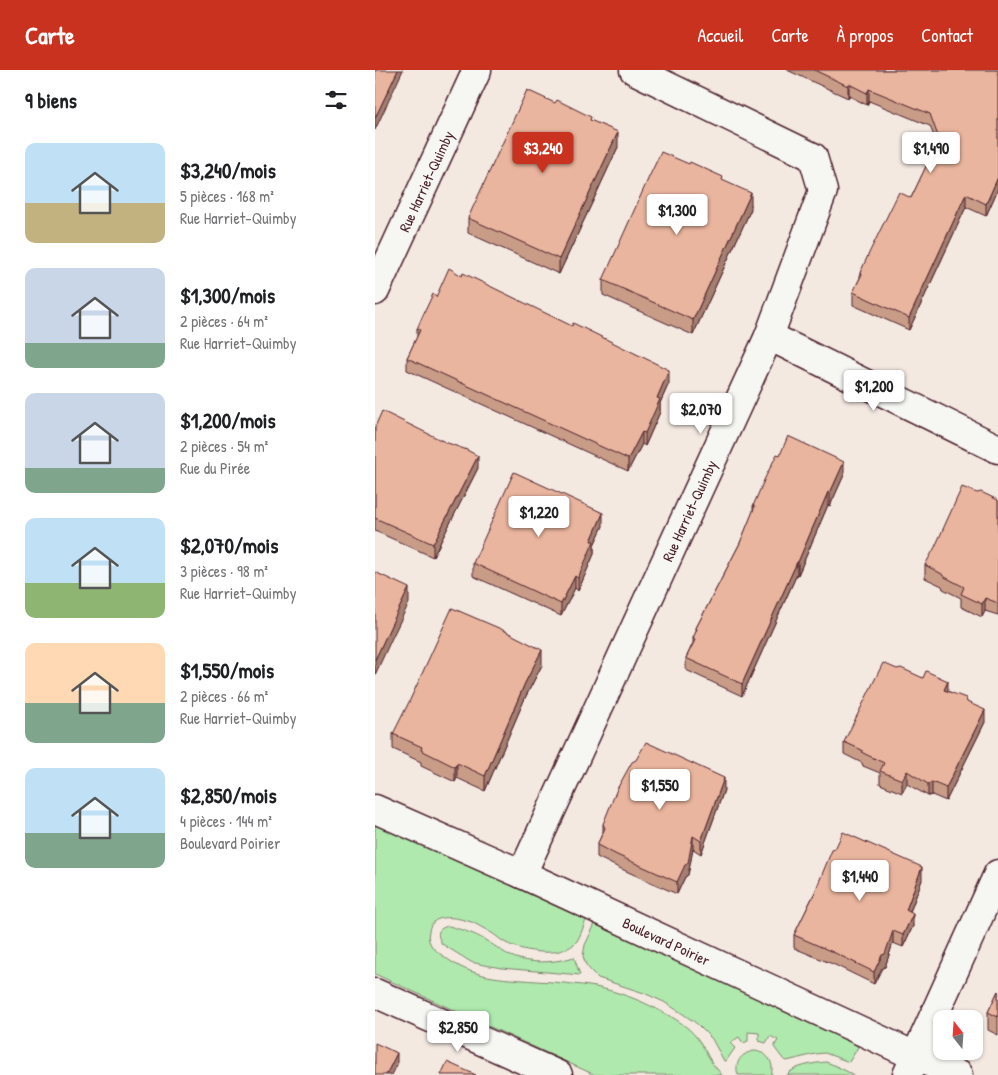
<!DOCTYPE html>
<html lang="fr">
<meta charset="utf-8">
<style>
body{margin:0;font-family:"Patrick Hand",sans-serif;background:#f6f6f6;color:#202124;height:100vh;display:flex;flex-direction:column;font-size:19px;white-space:nowrap}
*{box-sizing:border-box;margin:0}
p{font-size:16px;color:#757577}
.icon{flex:none;width:28px;height:28px;fill:none;stroke:currentColor;stroke-width:2;stroke-linecap:round;stroke-linejoin:round}
.map{position:relative;flex:1;overflow:hidden}
.drawer{display:flex;flex-direction:column;background:#fff;width:375px}
.drawer>*{flex:none}
.needle{width:32px;rotate:343deg}
.controls{position:absolute;left:558px;top:940px;display:grid;gap:10px}
.controls a{display:grid;place-items:center;width:50px;height:50px;border-radius:10px;background:#fff;box-shadow:0 1px 4px #0004;font-size:25px}
.price{position:absolute;translate:-50% -42px;padding:0 11px;border-radius:5px;background:#fff;color:#222;font-size:16px;line-height:32px;filter:drop-shadow(0 1px 2px #0008)}
.price::after{content:'';position:absolute;left:50%;top:30px;width:15px;height:11px;margin-left:-8px;background:inherit;clip-path:polygon(0 0,100% 0,50% 100%)}
.price.active{background:#c8321e;color:#fff}
ul{padding:0;list-style:none}
li{display:flex;align-items:center;gap:15px;height:125px;padding:0 25px}
li span{display:grid;place-items:center;flex:none;width:140px;height:100px;border-radius:10px;color:#555}
li>.icon{margin-inline-start:auto}
span .icon{width:60px;height:60px;fill:#fffc;stroke-width:1}
li b{font-size:21px}
h2{display:flex;justify-content:space-between;align-items:center;height:60px;padding:0 25px;font-size:21px}
header{display:flex;align-items:center;gap:30px;box-sizing:border-box;height:70px;padding:0 25px;background:#c8321e;color:#fff}
header strong{font-size:24px}
nav{display:flex;gap:28px;margin-inline-start:auto;font-size:18px}
main{display:flex;flex:1;min-height:0}
.map>svg:first-child{display:block}
.green{fill:#afe9ae;stroke:#7c846c}
.lines{fill:none;stroke-linecap:round;stroke-linejoin:round}
.minor-casing{stroke:#4a1f2b;stroke-width:31}
.minor{stroke:#f6f6f2;stroke-width:28}
.wall{fill:#c99c88;stroke:#4a1f2b}
.shaded-wall{fill:#a47f6f;stroke:#4a1f2b}
.building{fill:#eab59e;stroke:#4a1f2b}
.labels{text-anchor:middle;dominant-baseline:central;stroke-width:4.5;stroke-linejoin:round;paint-order:stroke}
.street-label{font-size:15px;fill:#4a1f2b;stroke:#f6f6f2}
</style>
<header>
<strong>Carte</strong>
<nav><a>Accueil</a><a>Carte</a><a>À propos</a><a>Contact</a></nav>
</header>
<main>
<section class="drawer">
<h2>9 biens<svg class="icon" aria-label="filters" viewBox="0 0 24 24"><path d="M4 7h16M4 17h16"/><circle cx="9" cy="7" r="2"/><circle cx="15" cy="17" r="2"/></svg></h2>
<ul>
<li><span style="background:linear-gradient(#bfe0f5 60%,#c2b280 0)"><svg class="icon" aria-label="home" viewBox="0 0 24 24"><path d="M3 11l9-7 9 7M6 9v11h12V9"/></svg></span><div><b>$3,240/mois</b><p>5 pièces · 168 m²</p><p>Rue Harriet-Quimby</p></div></li>
<li><span style="background:linear-gradient(#c9d6e8 75%,#7fa58c 0)"><svg class="icon" aria-label="home" viewBox="0 0 24 24"><path d="M3 11l9-7 9 7M6 9v11h12V9"/></svg></span><div><b>$1,300/mois</b><p>2 pièces · 64 m²</p><p>Rue Harriet-Quimby</p></div></li>
<li><span style="background:linear-gradient(#c9d6e8 75%,#7fa58c 0)"><svg class="icon" aria-label="home" viewBox="0 0 24 24"><path d="M3 11l9-7 9 7M6 9v11h12V9"/></svg></span><div><b>$1,200/mois</b><p>2 pièces · 54 m²</p><p>Rue du Pirée</p></div></li>
<li><span style="background:linear-gradient(#bfe0f5 65%,#8fb573 0)"><svg class="icon" aria-label="home" viewBox="0 0 24 24"><path d="M3 11l9-7 9 7M6 9v11h12V9"/></svg></span><div><b>$2,070/mois</b><p>3 pièces · 98 m²</p><p>Rue Harriet-Quimby</p></div></li>
<li><span style="background:linear-gradient(#ffd9b3 60%,#7fa58c 0)"><svg class="icon" aria-label="home" viewBox="0 0 24 24"><path d="M3 11l9-7 9 7M6 9v11h12V9"/></svg></span><div><b>$1,550/mois</b><p>2 pièces · 66 m²</p><p>Rue Harriet-Quimby</p></div></li>
<li><span style="background:linear-gradient(#bfe0f5 65%,#7fa58c 0)"><svg class="icon" aria-label="home" viewBox="0 0 24 24"><path d="M3 11l9-7 9 7M6 9v11h12V9"/></svg></span><div><b>$2,850/mois</b><p>4 pièces · 144 m²</p><p>Boulevard Poirier</p></div></li>
</ul>
</section>
<div class="map">
<svg width="623" height="1005" viewBox="0 0 623 1005">
<rect width="100%" height="100%" fill="#f4e9e1"/>
<filter id="ink" filterUnits="userSpaceOnUse"><feTurbulence type="fractalNoise" baseFrequency=".02" numOctaves="2"/><feDisplacementMap in="SourceGraphic" scale="10" xChannelSelector="R" yChannelSelector="G"/><feConvolveMatrix kernelMatrix="1 2 1 2 8 2 1 2 1" color-interpolation-filters="sRGB"/></filter>
<g filter="url(#ink)">
<path class="green" d="M 0,754 L 160,826 L 211,850 C 208,857 206,865 202,871 C 188,889 149,882 131,873 C 125,870 121,865 115,862 C 110,859 104,856 99,853 C 85,848 57,841 54,861 C 53,865 53,869 55,873 C 57,878 63,882 68,886 C 99,909 125,908 161,911 C 181,912 202,914 221,917 C 243,922 266,930 285,941 C 298,947 313,956 322,968 C 328,975 332,985 337,993 C 340,997 344,1001 347,1005 L 220,1005 L 0,904 Z
M 220,854 L 474,969 L 483,977 L 474,992 L 450,983 L 440,984 L 412,991 L 408,989 L 399,977 L 403,970 L 395,966 L 391,973 L 384,971 L 384,963 L 373,962 L 373,971 L 368,973 L 364,967 L 355,973 L 360,978 L 351,991 L 349,991 L 337,969 L 321,953 L 305,942 L 289,932 L 269,923 L 223,908 L 217,902 L 211,895 L 208,886 L 210,875 Z
M 74,856 C 87,860 99,863 110,870 C 121,876 132,886 144,889 C 161,894 183,892 199,887 L 205,905 L 127,898 L 109,895 L 96,892 L 67,874 C 61,864 62,858 74,856 Z
M 379,981 C 392,982 400,992 396,1005 L 363,1005 C 359,993 366,983 379,981 Z
M 451,992 L 459,995 L 479,1005 L 412,1005 C 418,996 440,993 451,992 Z"/>
<g class="lines">
<defs>
<g id="minor">
<path id="s1" d="M 0,221 L 102,0"/>
<path d="M 394,266 L 623,379"/>
<path id="s2" d="M 0,739 L 147,804 L 495,965 L 540,986 L 583,1005"/>
<path id="s3" d="M 147,804 L 394,266 L 448,121 L 438,87 L 259,0"/>
<path d="M 0,923 L 183,1005"/>
<path d="M 532,1005 L 623,804"/>
</g>
</defs>
<use href="#minor" class="minor-casing"/>
<use href="#minor" class="minor"/>
</g>
<path class="wall" d="M 412,0 L 623,0 L 623,119 L 611,146 L 591,137 L 534,260 L 478,235 L 478,222 L 485,208 L 485,203 L 536,128 L 562,74 L 555,56 L 494,31 L 492,35 L 474,26 L 473,28 Z
M 216,50 L 243,77 L 184,204 L 93,163 L 93,148 Z
M 348,111 L 376,139 L 318,265 L 228,225 L 228,210 Z
M 87,206 L 294,313 L 285,333 L 285,342 L 270,376 L 267,374 L 253,401 L 32,300 L 32,288 L 42,267 L 42,259 L 61,227 Z
M 0,357 L 103,398 L 58,487 L 0,461 Z
M 469,405 L 455,436 L 453,435 L 423,505 L 422,504 L 367,626 L 311,600 L 311,588 L 318,573 L 318,568 L 321,562 L 321,558 L 365,473 L 378,442 L 378,436 Z
M 623,430 L 623,545 L 610,541 L 607,547 L 586,537 L 586,528 L 568,519 L 567,516 L 550,508 L 550,495 Z
M 228,456 L 219,475 L 219,484 L 203,521 L 200,518 L 186,546 L 98,506 L 98,493 Z
M 167,595 L 150,628 L 110,721 L 82,708 L 80,712 L 46,696 L 46,692 L 18,679 L 18,664 Z
M 573,621 L 592,632 L 610,652 L 571,731 L 557,725 L 553,726 L 532,714 L 527,723 L 505,714 L 505,703 L 488,696 L 487,693 L 469,684 L 469,672 Z
M 349,720 L 326,784 L 318,779 L 313,805 L 310,807 L 302,824 L 242,797 L 222,787 L 222,775 L 228,762 L 228,754 Z
M 547,810 L 535,842 L 538,856 L 528,877 L 518,873 L 510,897 L 507,898 L 499,914 L 460,895 L 419,878 L 419,865 L 439,824 Z
M 623,921 L 623,965 L 613,960 L 613,942 Z"/>
<path class="shaded-wall" d="M 23,0 L 28,0 L 0,60 L 0,48 Z
M 474,14 L 474,26 L 473,28 L 473,16 Z
M 494,19 L 494,31 L 492,35 L 492,23 Z
M 243,62 L 243,77 L 184,204 L 184,189 Z
M 623,107 L 623,119 L 611,146 L 611,134 Z
M 376,123 L 376,139 L 318,265 L 318,250 Z
M 591,124 L 591,137 L 534,260 L 534,248 Z
M 294,300 L 294,313 L 285,333 L 285,342 L 270,376 L 270,363 L 282,328 Z
M 267,362 L 267,374 L 253,401 L 253,389 Z
M 103,386 L 103,398 L 58,487 L 58,474 Z
M 469,392 L 469,405 L 455,436 L 455,423 Z
M 453,422 L 453,435 L 423,505 L 423,492 Z
M 228,443 L 228,456 L 219,475 L 219,484 L 203,521 L 203,508 L 216,471 Z
M 422,492 L 422,504 L 367,626 L 367,614 Z
M 200,506 L 200,518 L 186,546 L 186,534 Z
M 34,518 L 34,533 L 17,568 L 0,605 L 0,590 L 17,553 Z
M 610,528 L 610,541 L 607,547 L 607,534 Z
M 167,580 L 167,595 L 150,628 L 110,721 L 110,706 L 150,613 Z
M 573,611 L 573,624 L 569,620 Z
M 610,640 L 610,652 L 571,731 L 571,718 Z
M 82,693 L 82,708 L 80,712 L 80,697 Z
M 532,701 L 532,714 L 527,723 L 527,710 Z
M 349,708 L 349,720 L 326,784 L 326,771 Z
M 557,712 L 557,725 L 553,726 L 553,714 Z
M 318,766 L 318,779 L 313,805 L 310,807 L 302,824 L 302,812 Z
M 547,797 L 547,810 L 531,852 L 531,840 Z
M 538,844 L 538,856 L 528,877 L 528,865 Z
M 518,861 L 518,873 L 510,897 L 507,898 L 499,914 L 499,902 Z
M 22,983 L 22,995 L 17,1005 L 11,1005 Z"/>
<path class="building" d="M 0,0 L 23,0 L 0,48 Z
M 439,0 L 623,0 L 623,107 L 611,134 L 591,124 L 534,248 L 478,222 L 487,204 L 485,203 L 495,181 L 524,122 L 536,128 L 564,69 L 555,44 L 494,19 L 492,23 L 474,14 L 473,16 Z
M 152,20 L 180,33 L 182,30 L 216,47 L 215,50 L 243,62 L 184,189 L 93,148 Z
M 286,82 L 314,94 L 315,92 L 348,107 L 347,110 L 376,123 L 318,250 L 228,210 L 274,107 Z
M 74,198 L 87,206 L 88,203 L 197,256 L 198,253 L 294,300 L 282,328 L 285,329 L 270,363 L 267,362 L 253,389 L 32,288 L 45,260 L 42,259 L 48,245 L 58,224 L 61,227 Z
M 7,341 L 70,372 L 92,380 L 103,386 L 58,474 L 0,448 L 0,357 Z
M 413,366 L 469,392 L 455,423 L 453,422 L 423,492 L 422,492 L 367,614 L 311,588 L 320,570 L 318,568 L 322,559 L 321,558 L 365,473 L 380,436 L 378,436 L 390,408 L 402,384 L 405,385 Z
M 139,402 L 228,443 L 216,471 L 219,471 L 203,508 L 200,506 L 186,534 L 98,493 Z
M 587,417 L 602,423 L 606,422 L 623,430 L 623,533 L 610,528 L 607,534 L 586,524 L 589,517 L 568,506 L 567,504 L 550,495 L 560,477 Z
M 0,502 L 34,518 L 17,553 L 0,590 Z
M 77,538 L 126,559 L 167,580 L 150,613 L 110,706 L 82,693 L 80,697 L 46,680 L 47,677 L 18,664 L 35,630 Z
M 508,593 L 522,599 L 526,598 L 548,608 L 551,601 L 573,611 L 569,620 L 591,628 L 592,632 L 610,640 L 571,718 L 557,712 L 553,714 L 532,701 L 527,710 L 505,701 L 509,693 L 488,683 L 487,680 L 469,672 Z
M 271,672 L 349,708 L 326,771 L 318,766 L 313,793 L 310,795 L 302,812 L 242,785 L 222,775 L 230,758 L 228,754 L 242,719 L 257,692 L 261,690 Z
M 468,762 L 547,797 L 531,840 L 538,844 L 528,865 L 518,861 L 510,884 L 507,885 L 499,902 L 460,883 L 419,865 L 439,824 L 457,780 L 460,779 Z
M 623,921 L 623,947 L 613,942 Z
M 0,973 L 22,983 L 11,1005 L 0,1005 Z
M 72,992 L 101,1005 L 66,1005 Z"/>
</g>
<g class="labels">
<g class="street-label">
<text stroke="none"><textPath href="#s1" startOffset="121">Rue Harriet-Quimby</textPath></text>
<text stroke="none"><textPath href="#s3" startOffset="400">Rue Harriet-Quimby</textPath></text>
<text stroke="none"><textPath href="#s2" startOffset="320">Boulevard Poirier</textPath></text>
</g>
</g>
</svg>
<div class="controls">
<a><svg class="needle" viewBox="-14 -14 28 28"><path d="M0-13l5 13h-10z" fill="#e53935"/><path d="M0 13l5-13h-10z" fill="#757577"/></svg></a>
</div>
<b class="price active" style="left:168px;top:104px">$3,240</b>
<b class="price" style="left:556px;top:104px">$1,490</b>
<b class="price" style="left:302px;top:166px">$1,300</b>
<b class="price" style="left:499px;top:342px">$1,200</b>
<b class="price" style="left:326px;top:365px">$2,070</b>
<b class="price" style="left:164px;top:468px">$1,220</b>
<b class="price" style="left:285px;top:741px">$1,550</b>
<b class="price" style="left:485px;top:832px">$1,440</b>
<b class="price" style="left:83px;top:983px">$2,850</b>
</div>
</main>
